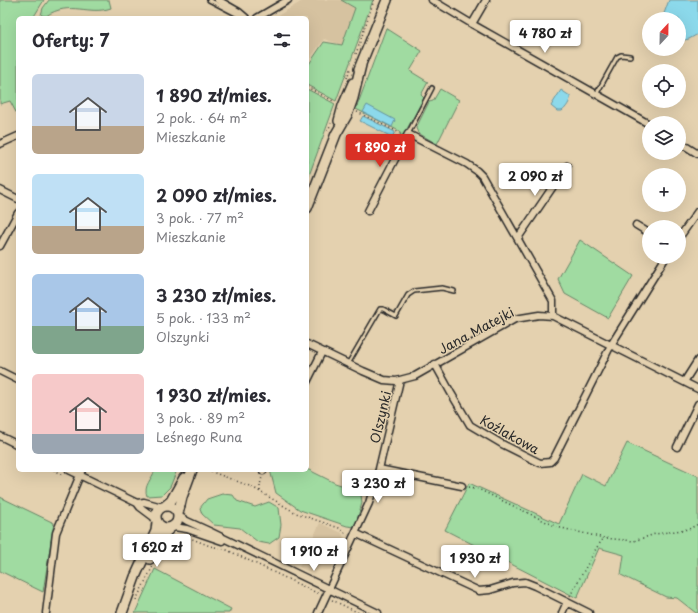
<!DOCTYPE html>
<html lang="pl">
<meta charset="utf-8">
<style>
body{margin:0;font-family:"Playpen Sans",sans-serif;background:#f2f2f3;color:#2b2b33;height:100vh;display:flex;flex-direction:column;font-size:15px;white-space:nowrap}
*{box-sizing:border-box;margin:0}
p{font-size:13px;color:#7c7c81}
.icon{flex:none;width:22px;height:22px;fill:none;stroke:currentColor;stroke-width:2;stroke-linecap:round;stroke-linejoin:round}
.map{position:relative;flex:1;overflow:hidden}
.details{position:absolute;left:16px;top:16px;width:293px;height:456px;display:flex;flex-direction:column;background:#fff;border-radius:6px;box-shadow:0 4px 16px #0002}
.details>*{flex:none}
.needle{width:26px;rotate:22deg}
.buttons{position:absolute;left:642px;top:12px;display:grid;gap:8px}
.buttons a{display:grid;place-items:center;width:44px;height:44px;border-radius:50%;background:#fff;box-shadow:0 4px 16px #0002;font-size:20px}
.price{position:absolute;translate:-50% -34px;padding:0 9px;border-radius:4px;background:#fff;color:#222;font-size:13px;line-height:26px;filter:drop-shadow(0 1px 2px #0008)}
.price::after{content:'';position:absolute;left:50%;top:24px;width:12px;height:9px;margin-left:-6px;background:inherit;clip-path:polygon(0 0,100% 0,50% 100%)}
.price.current{background:#d93025;color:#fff}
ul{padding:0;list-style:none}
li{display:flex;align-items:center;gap:12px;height:100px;padding:0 16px}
li span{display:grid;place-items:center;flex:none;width:112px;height:80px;border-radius:6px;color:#555}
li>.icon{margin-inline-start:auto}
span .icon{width:48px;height:48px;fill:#fffc;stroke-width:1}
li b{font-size:17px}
h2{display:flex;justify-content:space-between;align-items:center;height:48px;padding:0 16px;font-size:17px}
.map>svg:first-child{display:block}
.built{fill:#d6c2a0}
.green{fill:#a0dba1;stroke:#668366}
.water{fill:#8cd9eb;stroke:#65939e}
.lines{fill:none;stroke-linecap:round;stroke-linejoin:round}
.lane-casing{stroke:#2b2b2b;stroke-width:6}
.street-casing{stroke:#2b2b2b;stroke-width:9}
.secondary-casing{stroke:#2b2b2b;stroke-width:12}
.path{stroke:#2b2b2b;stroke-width:1.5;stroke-dasharray:1 3;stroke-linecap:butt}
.lane{stroke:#e4d1af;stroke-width:3}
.street{stroke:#e4d1af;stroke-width:6}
.secondary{stroke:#e4d1af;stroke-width:9}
.labels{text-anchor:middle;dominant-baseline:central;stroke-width:3;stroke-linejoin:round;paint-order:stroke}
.street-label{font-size:13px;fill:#2b2b2b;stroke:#e4d1af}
</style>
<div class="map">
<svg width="698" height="613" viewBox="0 0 698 613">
<rect width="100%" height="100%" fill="#e4d1af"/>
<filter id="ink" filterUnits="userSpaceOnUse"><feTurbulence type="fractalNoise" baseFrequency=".025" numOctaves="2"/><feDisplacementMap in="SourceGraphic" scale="8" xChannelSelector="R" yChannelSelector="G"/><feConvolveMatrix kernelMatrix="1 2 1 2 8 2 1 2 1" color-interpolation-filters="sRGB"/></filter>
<g filter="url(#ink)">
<path class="built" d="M 304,0 L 341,0 L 355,8 L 342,45 L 324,39 L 307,63 L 307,18 L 274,18 Z
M 320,523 L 342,533 L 345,541 L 331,570 L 307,571 L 299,567 Z"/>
<path class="green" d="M 0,0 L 44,0 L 33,18 L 18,18 L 18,116 L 10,101 L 0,104 Z
M 49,0 L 109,0 L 111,8 C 89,16 70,0 46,16 L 41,15 L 43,8 Z
M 341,0 L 373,0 L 336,101 L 307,85 L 307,67 L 324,42 L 342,45 L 355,8 Z
M 386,28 L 422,51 L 410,71 L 428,82 L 421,95 L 424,98 L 402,138 L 399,131 L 356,109 Z
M 307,89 L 335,104 L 307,181 Z
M 440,89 L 459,100 L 437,144 L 418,133 L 416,128 L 429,102 L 433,101 Z
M 580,240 L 633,276 L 608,318 L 565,294 L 558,279 Z
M 627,443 L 698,476 L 698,613 L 696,613 L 677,598 L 666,597 L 621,575 L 624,555 L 599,548 L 577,598 L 445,530 L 469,483 L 559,524 L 582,474 L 606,486 Z
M 307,469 L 335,483 L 356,490 L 361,494 L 362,503 L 355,527 L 347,526 L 300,510 L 276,493 L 270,470 Z
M 155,470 L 177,470 L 170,487 L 162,495 L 147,496 C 143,486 152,479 155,470 Z
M 222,494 L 233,495 L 237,501 L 255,507 L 269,502 L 279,508 L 281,525 L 279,537 L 269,544 L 258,542 L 240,528 L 214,525 L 202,514 L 200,508 L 207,499 Z
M 0,497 L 54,523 L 43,592 L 0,571 Z
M 155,569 L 231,609 L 229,613 L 135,613 Z"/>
<path class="water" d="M 669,0 L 698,0 L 698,34 L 689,39 L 679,41 L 679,19 L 662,19 Z
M 561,90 L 570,96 C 571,101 566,108 562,111 L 557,111 L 551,106 Z
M 367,105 L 395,120 L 392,127 L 363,112 Z
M 363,116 L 395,132 L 392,137 L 360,121 Z"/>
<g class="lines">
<defs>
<path id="lane" d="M 209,0 L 238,15 L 241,18
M 597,93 L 617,57 L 621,55 L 630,56
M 408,134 L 432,88
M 348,364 L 380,309 L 383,309 L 396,316 L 408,295 L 414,291 L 442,288 L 454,291"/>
<path id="street" d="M 218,0 L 239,12 L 246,18
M 432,0 L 472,24 L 649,124
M 257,18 L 288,0
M 472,24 L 486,0
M 679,142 L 698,154
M 0,144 L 18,136
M 0,190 L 18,199
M 368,211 L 408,134 L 467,164 L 477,171 L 482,176 L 553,301 L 553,316
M 636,225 L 649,233
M 518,238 L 567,166
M 679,238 L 698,211
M 0,246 L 18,213
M 307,344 L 363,371 L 384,380 L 396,381 L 415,376 L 515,319 L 539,315 L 553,316 L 698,389
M 435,364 L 451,393 L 470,425 L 502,444 L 540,463 L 550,462 L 554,458 L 611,345 L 666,257
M 0,371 L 18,380
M 307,382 L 322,352
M 684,382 L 698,360
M 0,436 L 18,445
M 677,447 L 698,404
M 379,469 L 462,486
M 69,470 L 137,503 L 144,502 L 162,507
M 263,471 L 264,470
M 137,503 L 140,507 L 156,519
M 179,516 L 187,521 L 209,531 L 378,613
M 174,527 L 187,529 L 222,541
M 355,533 L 479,591 L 490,590 L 513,583 L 525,582 L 535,586 L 589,613
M 46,613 L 56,533 L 82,470
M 318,613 L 369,503 L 379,469 L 400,380
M 562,613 L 567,602"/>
<path id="secondary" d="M 359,69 L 387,0
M 339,121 L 343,106 L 353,83
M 307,208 L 336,134 L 347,115 L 353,98 L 361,65
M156 517a11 11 0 1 1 22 0a11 11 0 1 1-22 0Z
M 165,506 L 171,501 L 184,478
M 178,514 L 182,497 L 192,470
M 150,559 L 163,535 L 169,529
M 122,613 L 135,577 L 156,531 L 157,522"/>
</defs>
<use href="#lane" class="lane-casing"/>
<use href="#street" class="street-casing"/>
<use href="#secondary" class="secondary-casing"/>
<path class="path" d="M 356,54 L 374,0
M 347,78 L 350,69
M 307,87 L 335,102
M 357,112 L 396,131 L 400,134
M 328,131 L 331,123
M 54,470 L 64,475
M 207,470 L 252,487 L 296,513 L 339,528 L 348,535
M 469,487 L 476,488 L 557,527 L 604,538 L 634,541 L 655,534 L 689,529 L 698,524
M 260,491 L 260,485 L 262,477
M 185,536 L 210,546 L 225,549 L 319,594
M 570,596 L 597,547 L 604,538
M 136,600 L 153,566
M 332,600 L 359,613"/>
<use href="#lane" class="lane"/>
<use href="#street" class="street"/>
<use href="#secondary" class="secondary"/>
</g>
</g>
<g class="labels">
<g class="street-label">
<text transform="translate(476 330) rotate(-28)">Jana Matejki</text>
<text transform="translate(380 417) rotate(-77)">Olszynki</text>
<text transform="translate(510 434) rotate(29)">Koźlakowa</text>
</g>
</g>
</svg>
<div class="buttons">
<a><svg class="needle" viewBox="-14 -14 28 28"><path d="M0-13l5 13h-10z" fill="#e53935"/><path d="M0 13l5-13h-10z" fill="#7c7c81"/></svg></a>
<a><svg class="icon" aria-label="locate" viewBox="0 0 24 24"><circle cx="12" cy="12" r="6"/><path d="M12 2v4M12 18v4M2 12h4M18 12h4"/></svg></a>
<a><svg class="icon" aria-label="layers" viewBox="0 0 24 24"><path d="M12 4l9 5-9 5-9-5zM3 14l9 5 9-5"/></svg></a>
<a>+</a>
<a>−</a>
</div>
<b class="price" style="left:545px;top:54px">4 780 zł</b>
<b class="price current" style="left:380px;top:168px">1 890 zł</b>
<b class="price" style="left:535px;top:197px">2 090 zł</b>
<b class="price" style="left:378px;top:504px">3 230 zł</b>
<b class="price" style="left:157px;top:568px">1 620 zł</b>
<b class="price" style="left:314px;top:572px">1 910 zł</b>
<b class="price" style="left:475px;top:579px">1 930 zł</b>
<section class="details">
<h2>Oferty: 7<svg class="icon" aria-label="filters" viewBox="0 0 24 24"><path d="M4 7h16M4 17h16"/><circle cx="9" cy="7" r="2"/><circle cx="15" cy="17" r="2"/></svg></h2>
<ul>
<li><span style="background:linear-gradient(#c9d6e8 65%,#b9a48a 0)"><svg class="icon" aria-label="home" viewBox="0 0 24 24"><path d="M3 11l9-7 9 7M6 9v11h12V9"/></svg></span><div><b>1 890 zł/mies.</b><p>2 pok. · 64 m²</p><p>Mieszkanie</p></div></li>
<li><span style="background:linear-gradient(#bfe0f5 65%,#b9a48a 0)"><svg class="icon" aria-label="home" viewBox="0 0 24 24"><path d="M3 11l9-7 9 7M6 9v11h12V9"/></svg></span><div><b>2 090 zł/mies.</b><p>3 pok. · 77 m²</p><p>Mieszkanie</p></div></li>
<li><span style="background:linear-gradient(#a9c7e8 65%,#7fa58c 0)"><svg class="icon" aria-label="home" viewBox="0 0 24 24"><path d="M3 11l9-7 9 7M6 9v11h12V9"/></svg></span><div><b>3 230 zł/mies.</b><p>5 pok. · 133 m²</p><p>Olszynki</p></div></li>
<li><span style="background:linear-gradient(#f6c9c9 75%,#9aa5b1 0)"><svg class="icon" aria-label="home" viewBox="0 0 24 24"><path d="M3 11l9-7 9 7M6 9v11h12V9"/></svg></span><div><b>1 930 zł/mies.</b><p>3 pok. · 89 m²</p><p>Leśnego Runa</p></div></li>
</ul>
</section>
</div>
